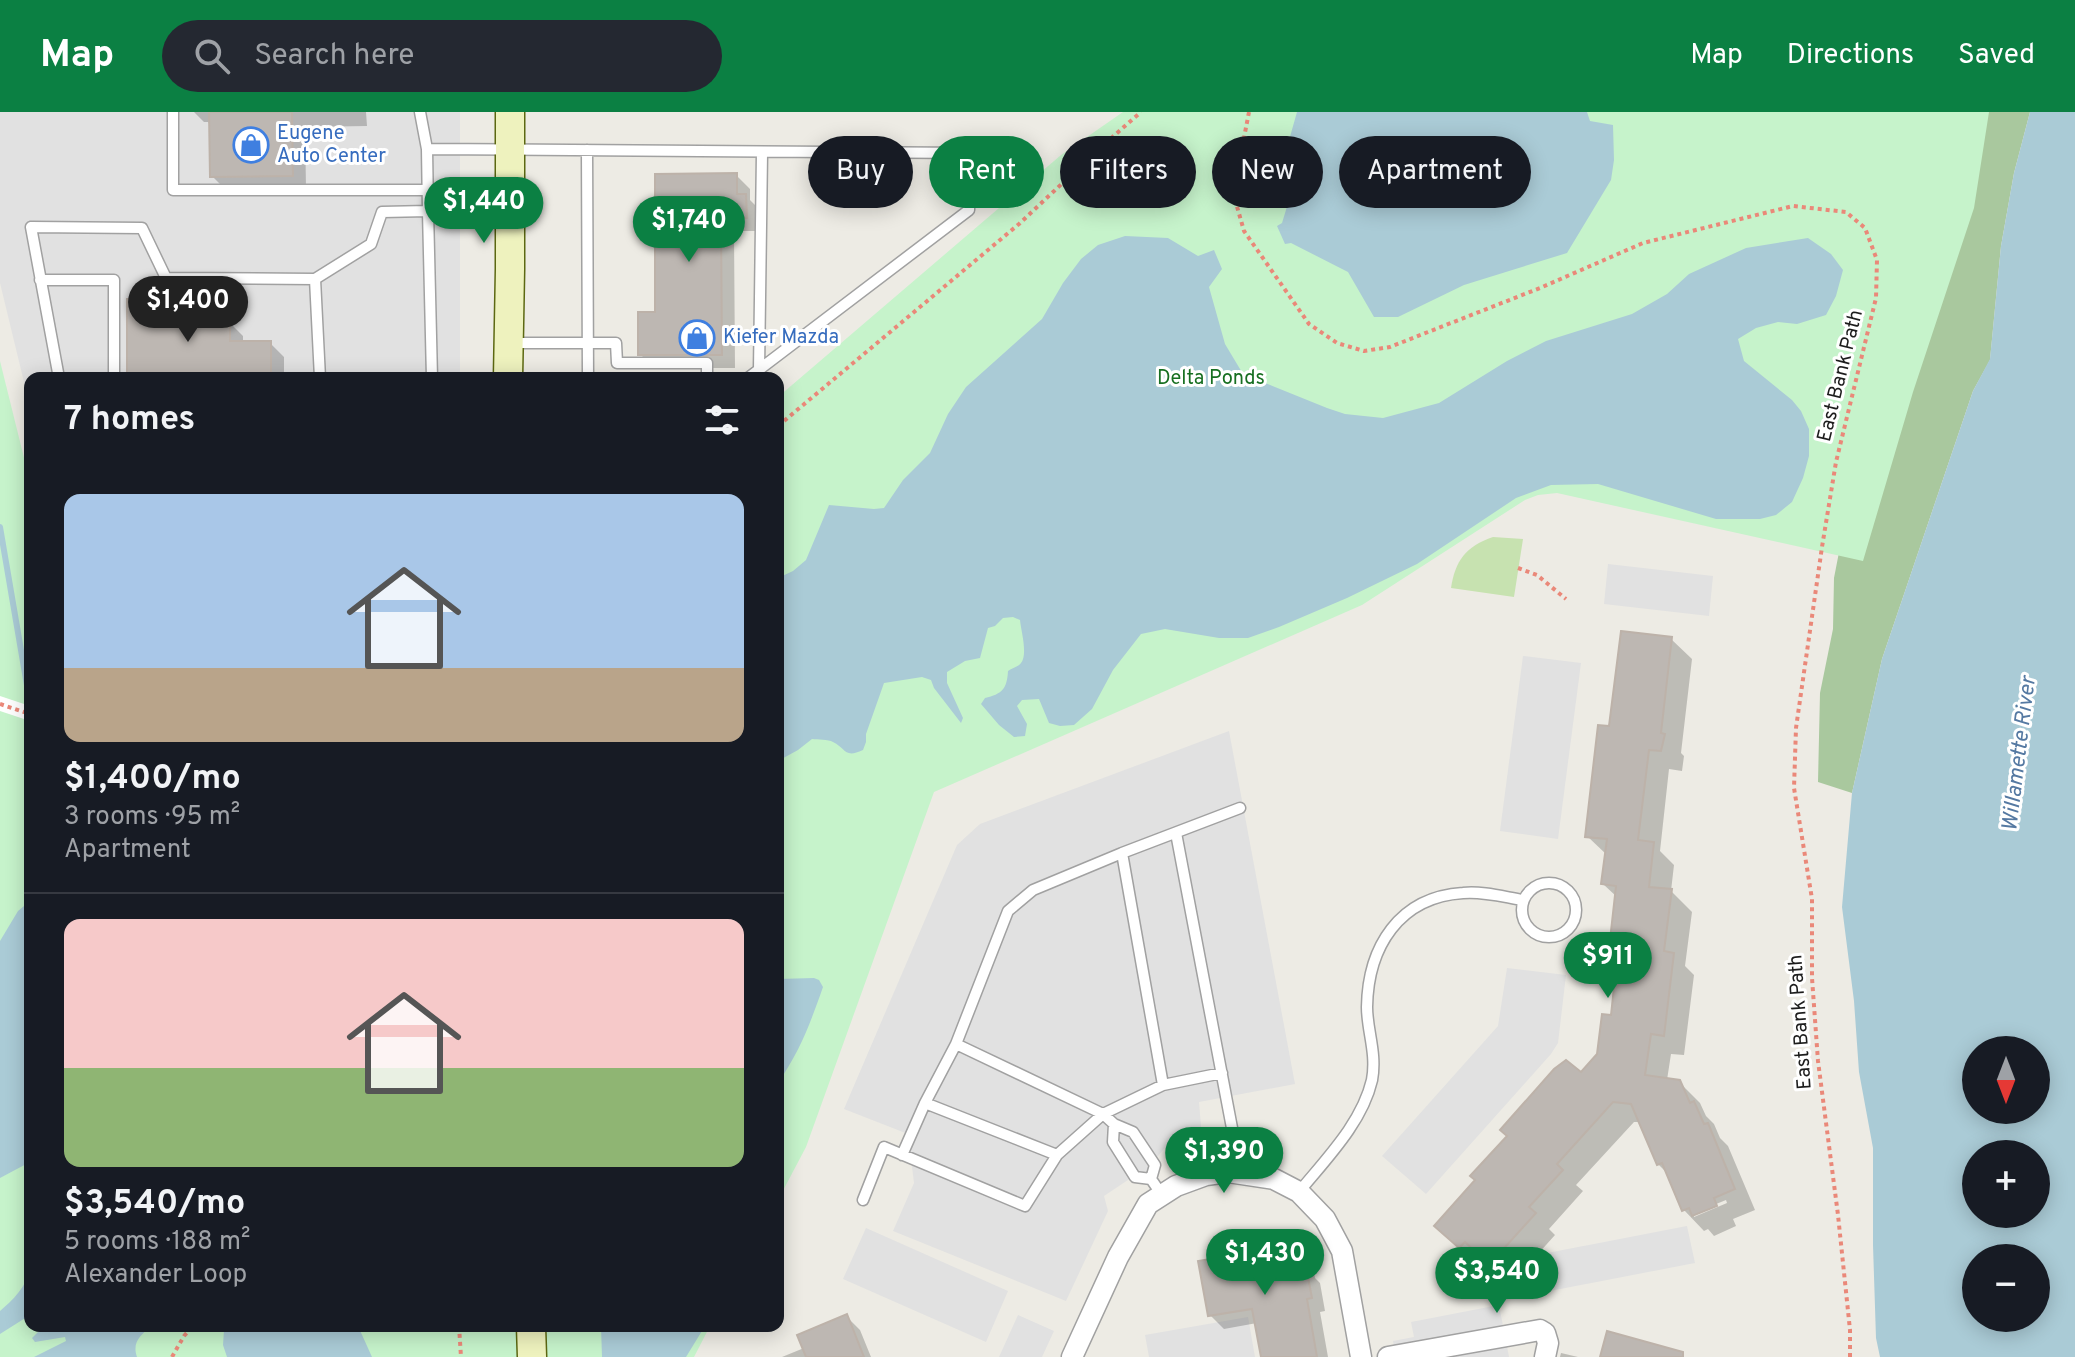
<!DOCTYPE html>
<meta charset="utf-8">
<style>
body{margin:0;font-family:Overpass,sans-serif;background:#242831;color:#f1f3f6;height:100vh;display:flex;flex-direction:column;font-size:30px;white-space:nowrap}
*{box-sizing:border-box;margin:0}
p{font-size:26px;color:#9ea1a6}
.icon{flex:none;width:44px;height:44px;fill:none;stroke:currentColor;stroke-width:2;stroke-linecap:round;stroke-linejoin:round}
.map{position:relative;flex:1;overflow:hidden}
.side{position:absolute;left:24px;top:260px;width:760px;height:960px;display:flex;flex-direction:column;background:#171b24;border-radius:16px;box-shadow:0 4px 20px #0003}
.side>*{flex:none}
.top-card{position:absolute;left:808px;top:24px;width:760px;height:72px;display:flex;gap:16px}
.needle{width:52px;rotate:180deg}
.tools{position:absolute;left:1962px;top:924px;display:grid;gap:16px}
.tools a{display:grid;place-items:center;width:88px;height:88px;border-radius:50%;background:#171b24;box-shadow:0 4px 20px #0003;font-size:40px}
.price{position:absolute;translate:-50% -68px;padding:0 18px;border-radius:28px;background:#0b8043;color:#fff;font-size:26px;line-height:52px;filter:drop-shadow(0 2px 4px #0008)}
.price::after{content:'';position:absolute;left:50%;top:48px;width:24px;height:18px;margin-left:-12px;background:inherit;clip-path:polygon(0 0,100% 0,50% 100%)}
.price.current{background:#222;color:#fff}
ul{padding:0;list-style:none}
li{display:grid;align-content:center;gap:16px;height:424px;padding:0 40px}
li+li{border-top:2px solid #363941}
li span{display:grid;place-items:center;height:248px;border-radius:16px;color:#555}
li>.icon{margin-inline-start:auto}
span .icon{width:144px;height:144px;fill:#fffc;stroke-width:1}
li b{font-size:34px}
h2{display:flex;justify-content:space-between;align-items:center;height:96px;padding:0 40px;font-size:34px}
.pill{padding:0 28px;border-radius:36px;background:#171b24;box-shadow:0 4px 20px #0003;font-size:28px;line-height:72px}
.pill.current{background:#0b8043;color:#fff}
header{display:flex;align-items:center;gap:48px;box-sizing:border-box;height:112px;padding:0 40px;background:#0b8043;color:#fff}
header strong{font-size:38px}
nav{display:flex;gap:44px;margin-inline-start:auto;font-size:28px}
.search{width:560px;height:72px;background:#242831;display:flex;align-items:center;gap:20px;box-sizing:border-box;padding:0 28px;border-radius:44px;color:#9ea1a6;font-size:30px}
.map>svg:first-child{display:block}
.grass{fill:#c7e2b0}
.forest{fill:#a9c89e}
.park{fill:#c6f3cb}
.parking{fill:#e1e1e1}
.water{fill:#aacbd6;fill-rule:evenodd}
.pier{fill:#fff}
.shadow{fill:#0003;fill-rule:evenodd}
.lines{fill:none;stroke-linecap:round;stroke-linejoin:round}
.stream{stroke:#aacbd6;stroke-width:6}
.building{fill:#bdb7b2;stroke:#bdb2a9;stroke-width:2}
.lane-casing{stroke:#a1a1a1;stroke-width:13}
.street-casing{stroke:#a1a1a1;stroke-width:23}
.secondary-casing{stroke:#5c6811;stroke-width:31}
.path{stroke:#ea8879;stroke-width:4;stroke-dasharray:4 4;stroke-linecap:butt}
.lane{stroke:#fff;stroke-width:10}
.street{stroke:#fff;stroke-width:20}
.secondary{stroke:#eef2be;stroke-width:28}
.labels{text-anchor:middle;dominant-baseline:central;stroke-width:6;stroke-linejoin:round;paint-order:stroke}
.shop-label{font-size:20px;fill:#366cbe;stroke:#fff;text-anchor:start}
.street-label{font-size:20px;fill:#1d1d1d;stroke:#fff}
.park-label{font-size:20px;fill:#176f21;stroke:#fff}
.water-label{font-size:22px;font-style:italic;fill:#5579a2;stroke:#fff}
</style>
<header>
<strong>Map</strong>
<div class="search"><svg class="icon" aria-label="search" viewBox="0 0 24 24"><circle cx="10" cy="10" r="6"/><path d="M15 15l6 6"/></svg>Search here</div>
<nav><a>Map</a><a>Directions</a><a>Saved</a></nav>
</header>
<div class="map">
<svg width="2075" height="1245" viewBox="0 0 2075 1245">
<rect width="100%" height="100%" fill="#edebe4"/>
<path class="grass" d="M 1493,425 L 1523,427 L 1514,485 L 1451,476 C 1455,449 1466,434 1493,425 Z"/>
<path class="forest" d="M 1795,0 L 2030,0 L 2014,61 L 2001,134 L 1990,248 L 1973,279 L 1882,547 L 1852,681 L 1818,670 L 1820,581 L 1833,517 L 1834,466 L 1875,255 Z"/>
<path class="park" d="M 1123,0 L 1989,0 L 1974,96 L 1913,280 L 1863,449 L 1557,381 L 1538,383 L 1525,388 L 1362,493 L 934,680 L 806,1035 L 778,1088 L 778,285 L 1061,43 Z
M 0,249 L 30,370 L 30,1214 L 710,1214 L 694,1245 L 0,1245 Z"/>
<path class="parking" d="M 0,0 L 460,0 L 460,266 L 30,266 L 30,295 L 0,171 Z
M 1608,452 L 1713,464 L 1709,504 L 1604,492 Z
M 1523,544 L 1581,551 L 1558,727 L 1500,719 Z
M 1229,619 L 1295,972 L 1199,990 L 1202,1026 L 1167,1033 L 1138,1069 L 1134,1064 L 1104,1084 L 1108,1099 L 1066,1189 L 893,1119 L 914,1071 L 908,1022 L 844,997 L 957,733 L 980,712 Z
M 1507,856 L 1566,863 L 1558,931 L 1551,942 L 1426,1082 L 1382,1044 L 1498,914 Z
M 1687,1114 L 1695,1151 L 1503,1188 L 1496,1151 Z
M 866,1116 L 1008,1179 L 986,1230 L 843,1167 Z
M 1499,1193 L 1509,1245 L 1396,1245 L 1393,1229 L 1414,1225 L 1411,1210 Z
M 1018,1203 L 1054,1219 L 1042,1245 L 999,1245 Z
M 1248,1205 L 1255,1245 L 1149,1245 L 1145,1223 Z"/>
<path class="water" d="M 1297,0 L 1587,0 L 1590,9 L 1613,13 L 1614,48 L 1611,68 L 1567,141 L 1464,173 L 1398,205 L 1374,205 L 1348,160 L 1291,131 L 1285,132 L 1277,114 L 1282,111 L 1289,88 L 1280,60 Z
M 2030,0 L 2075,0 L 2075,1245 L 1880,1245 L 1876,1226 L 1873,1133 L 1873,1036 L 1859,960 L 1854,889 L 1842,795 L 1852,681 L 1882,547 L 1973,279 L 1990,247 L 2001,134 L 2014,61 ZM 1976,938 L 2036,938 L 2036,998 L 1976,998 ZM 2036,1042 L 2036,1102 L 1976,1102 L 1976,1042 ZM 2036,1146 L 2036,1206 L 1976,1206 L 1976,1146 Z
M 1125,124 L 1168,126 L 1198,144 L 1214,138 L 1222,157 L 1209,175 L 1225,232 L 1243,262 L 1327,296 L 1345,302 L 1383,306 L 1439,291 L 1507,249 L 1546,229 L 1632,202 L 1667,182 L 1689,162 L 1746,136 L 1808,126 L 1831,142 L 1843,158 L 1836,184 L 1826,203 L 1797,212 L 1778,210 L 1756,216 L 1738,227 L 1744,249 L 1792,288 L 1801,299 L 1809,317 L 1809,344 L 1803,366 L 1792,390 L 1776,403 L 1760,407 L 1716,407 L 1598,372 L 1551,373 L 1516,386 L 1417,452 L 1347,486 L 1279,515 L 1248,526 L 1219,526 L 1165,517 L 1141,522 L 1113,558 L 1092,597 L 1074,613 L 1060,614 L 1049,611 L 1039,587 L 1022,588 L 1017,594 L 1027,612 L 1025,624 L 1014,625 L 999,613 L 981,592 L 985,586 C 1002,582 1007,577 1008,559 C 1012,556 1018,555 1021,551 C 1028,542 1021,519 1020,508 L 1013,505 L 1003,506 L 995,514 L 988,516 L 980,546 L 965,549 L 947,560 L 947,571 L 963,606 L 961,611 L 934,576 L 931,568 L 922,565 L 884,571 L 866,622 L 866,630 L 863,638 C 844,647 846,636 833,630 C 828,627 818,628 812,627 L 798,638 L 778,649 L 778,466 L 793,459 L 806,448 L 829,393 L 874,397 L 884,396 L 903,368 L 930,341 L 948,302 L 966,275 L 1042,207 L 1063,171 L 1081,147 L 1098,133 Z
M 30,789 L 30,1050 L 0,1066 L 0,829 L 18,799 Z
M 814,866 L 819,868 L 823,875 C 810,912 800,939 778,971 L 778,867 Z
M 30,1156 L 30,1203 L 0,1222 L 0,1199 C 13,1188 28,1173 30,1156 Z
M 44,1214 L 151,1214 C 140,1224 132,1230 137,1245 L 34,1245 L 66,1229 L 65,1225 L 35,1230 L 32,1226 Z
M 235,1214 L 358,1214 L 372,1245 L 227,1245 L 223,1233 L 224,1218 Z
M 601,1214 L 705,1214 L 686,1245 L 602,1245 Z"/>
<path class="pier" d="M 0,584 L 30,594 L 30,609 L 0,599 Z"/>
<path class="shadow" d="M 194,0 L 366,0 L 367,14 L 305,15 L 306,77 L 226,78 L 212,64 L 211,13 L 208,10 L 204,10 Z
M 736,63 L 750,77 L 750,88 L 760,98 L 760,119 L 734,119 L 735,256 L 654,256 L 640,242 L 657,202 Z
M 200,189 L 214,203 L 214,210 L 229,210 L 243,224 L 243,231 L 270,231 L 284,245 L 284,266 L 129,266 Z
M 1671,527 L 1692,547 L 1681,641 L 1684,644 L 1682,659 L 1669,657 L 1660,739 L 1674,753 L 1671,779 L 1692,800 L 1685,854 L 1694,863 L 1684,943 L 1671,942 L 1667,968 L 1679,970 L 1700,991 L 1706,1004 L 1714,1012 L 1720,1026 L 1728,1034 L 1755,1098 L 1733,1107 L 1736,1114 L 1714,1124 L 1708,1117 L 1704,1119 L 1684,1098 L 1669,1063 L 1658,1052 L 1641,1010 L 1634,1010 L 1576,1073 L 1583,1079 L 1549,1117 L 1555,1123 L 1519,1163 L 1511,1155 L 1503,1164 L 1487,1150 L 1481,1156 L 1457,1134 L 1581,962 L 1599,943 L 1612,906 L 1618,854 L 1610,845 L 1617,785 L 1603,772 L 1607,743 L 1587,724 L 1611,617 ZM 1726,1088 L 1727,1091 L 1694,1105 L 1694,1101 Z
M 1298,1134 L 1312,1148 L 1315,1166 L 1320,1171 L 1325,1199 L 1320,1200 L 1328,1245 L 1263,1245 L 1257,1211 L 1224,1217 L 1210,1203 L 1268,1139 Z
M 846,1204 L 860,1218 L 871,1245 L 782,1245 L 804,1236 Z
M 1561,1241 L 1578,1245 L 1560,1245 Z"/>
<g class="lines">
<path class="stream" d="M 0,415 L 30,591"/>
</g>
<path class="building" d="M 209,0 L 292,0 L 293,64 L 210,65 Z
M 737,61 L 737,82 L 746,82 L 747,106 L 721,106 L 722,243 L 638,243 L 638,200 L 655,200 L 655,62 Z
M 127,187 L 201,187 L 201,208 L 230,208 L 230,229 L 271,229 L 271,266 L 127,266 Z
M 1621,519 L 1672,525 L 1661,621 L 1665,622 L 1661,639 L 1649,638 L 1638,728 L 1654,730 L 1649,775 L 1672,777 L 1664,839 L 1674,841 L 1664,924 L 1651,922 L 1645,963 L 1680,968 L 1690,991 L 1694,989 L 1704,1012 L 1708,1011 L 1735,1077 L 1714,1086 L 1717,1094 L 1692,1104 L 1689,1096 L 1682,1099 L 1662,1051 L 1657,1053 L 1631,992 L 1613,990 L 1557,1052 L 1563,1058 L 1529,1095 L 1536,1101 L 1497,1144 L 1489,1136 L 1481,1145 L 1465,1130 L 1459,1136 L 1434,1114 L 1475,1068 L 1470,1064 L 1507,1024 L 1500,1018 L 1554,957 L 1566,948 L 1581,960 L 1597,942 L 1602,902 L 1611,903 L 1617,847 L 1608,846 L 1616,774 L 1601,772 L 1607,727 L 1585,725 L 1598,613 L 1609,614 Z
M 1298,1132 L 1302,1156 L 1306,1155 L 1312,1186 L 1307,1187 L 1317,1245 L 1261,1245 L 1252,1197 L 1208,1204 L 1198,1149 L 1252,1140 L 1251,1137 L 1266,1134 L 1267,1137 Z
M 847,1202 L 864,1245 L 806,1245 L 797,1223 Z
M 1607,1219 L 1683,1240 L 1683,1245 L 1600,1245 Z"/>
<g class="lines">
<defs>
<path id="lane" d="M 173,0 L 173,78 L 429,78
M 420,0 L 427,37
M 587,38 L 588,266
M 428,99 L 427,37 L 971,41 L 969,98 L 748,266
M 315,167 L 371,132 L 382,100 L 428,99 L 432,266
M 40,168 L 114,168 L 114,266
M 510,231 L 616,231 L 617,251 L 707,251 L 707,266
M 759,258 L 762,41
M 59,266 L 31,115 L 142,116 L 166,166 L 315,167 L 320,266
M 1176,721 L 1232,1016
M 1122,741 L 1240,696
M1522 798a27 27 0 1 1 54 0a27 27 0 1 1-54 0Z
M 956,932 L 1103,1002 L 1057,1043 L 925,991 L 956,932 L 1008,799 L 1033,778 L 1122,741 L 1163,973
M 1114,1012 L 1113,1030 L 1135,1065 L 1151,1067 L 1162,1083
M 902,1043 L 925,991
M 1151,1067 L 1155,1053 L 1133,1020 L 1114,1012 L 1103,1002 L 1163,973 L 1222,961
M 1299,1080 C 1326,1047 1362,1011 1372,968 C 1377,941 1367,919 1367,895 C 1368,835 1399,785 1463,781 C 1483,779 1504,785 1523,788
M 863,1088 L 884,1035 L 1025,1094 L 1057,1043"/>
<path id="street" d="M 1072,1245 L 1118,1145 L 1148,1092 L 1176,1074 L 1206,1063 L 1228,1060 L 1274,1067 L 1299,1080 L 1325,1107 L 1342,1139 L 1361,1245
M 1388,1245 L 1540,1218 L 1545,1221 L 1548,1231 L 1545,1245"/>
<path id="secondary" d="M 508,266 L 510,157 L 510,0
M 531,1214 L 532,1245"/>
</defs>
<use href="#lane" class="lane-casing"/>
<use href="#street" class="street-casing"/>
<use href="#secondary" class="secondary-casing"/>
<path class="path" d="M 1249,0 L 1237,62 L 1236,91 L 1244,119 L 1309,212 L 1337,231 L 1364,239 L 1390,235 L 1540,176 L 1643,131 L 1793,94 L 1846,100 L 1865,116 L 1877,148 L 1876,186 L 1836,350 L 1822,435 L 1796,616 L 1794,676 L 1812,787 L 1812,866 L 1818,949 L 1838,1103 L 1850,1218 L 1850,1245
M 778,314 L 1019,112 L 1101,35 L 1141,0
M 1518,456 L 1537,463 L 1566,487
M 0,592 L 30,602
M 459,1214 L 461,1245
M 172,1245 L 184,1224 L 193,1214"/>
<use href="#lane" class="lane"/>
<use href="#street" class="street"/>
<use href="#secondary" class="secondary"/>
</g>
<defs>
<symbol id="shop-ring" viewBox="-11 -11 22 22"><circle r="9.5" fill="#fff" stroke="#3f7fe0" stroke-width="1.5"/><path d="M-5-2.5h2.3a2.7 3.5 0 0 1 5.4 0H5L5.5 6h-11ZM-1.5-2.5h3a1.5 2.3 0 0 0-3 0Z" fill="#3f7fe0"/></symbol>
</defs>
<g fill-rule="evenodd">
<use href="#shop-ring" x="231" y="13" width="40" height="40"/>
<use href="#shop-ring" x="677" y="206" width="40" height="40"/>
</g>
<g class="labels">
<g class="shop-label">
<text x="277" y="22">Eugene<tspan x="277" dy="23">Auto Center</tspan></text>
<text x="723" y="226">Kiefer Mazda</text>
</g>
<g class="street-label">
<text transform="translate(1841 264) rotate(-76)">East Bank Path</text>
<text transform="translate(1801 910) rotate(-94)">East Bank Path</text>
</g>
<g class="park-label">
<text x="1211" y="267">Delta Ponds</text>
</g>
<g class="water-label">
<text transform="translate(2020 642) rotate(-83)">Willamette River</text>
</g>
</g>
</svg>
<div class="tools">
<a><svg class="needle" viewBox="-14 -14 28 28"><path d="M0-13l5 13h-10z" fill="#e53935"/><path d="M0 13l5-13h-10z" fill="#9ea1a6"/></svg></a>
<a>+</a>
<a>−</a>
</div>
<b class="price" style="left:484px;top:133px">$1,440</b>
<b class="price" style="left:689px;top:152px">$1,740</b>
<b class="price current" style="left:188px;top:232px">$1,400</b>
<b class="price" style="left:1608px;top:888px">$911</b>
<b class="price" style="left:1224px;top:1083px">$1,390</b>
<b class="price" style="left:1265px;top:1185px">$1,430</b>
<b class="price" style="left:1497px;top:1203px">$3,540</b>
<div class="top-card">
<a class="pill">Buy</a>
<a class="pill current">Rent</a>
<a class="pill">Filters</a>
<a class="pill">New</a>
<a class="pill">Apartment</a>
</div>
<section class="side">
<h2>7 homes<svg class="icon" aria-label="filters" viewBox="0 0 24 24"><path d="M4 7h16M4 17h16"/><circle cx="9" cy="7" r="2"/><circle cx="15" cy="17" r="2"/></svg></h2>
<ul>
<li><span style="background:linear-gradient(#a9c7e8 70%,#b9a48a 0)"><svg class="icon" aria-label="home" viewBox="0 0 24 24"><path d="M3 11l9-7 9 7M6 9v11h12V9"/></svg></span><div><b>$1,400/mo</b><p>3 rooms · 95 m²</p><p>Apartment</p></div></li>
<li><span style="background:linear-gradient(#f6c9c9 60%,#8fb573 0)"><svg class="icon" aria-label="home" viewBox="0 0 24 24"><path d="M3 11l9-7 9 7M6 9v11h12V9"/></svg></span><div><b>$3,540/mo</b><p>5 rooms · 188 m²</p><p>Alexander Loop</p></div></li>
</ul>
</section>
</div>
